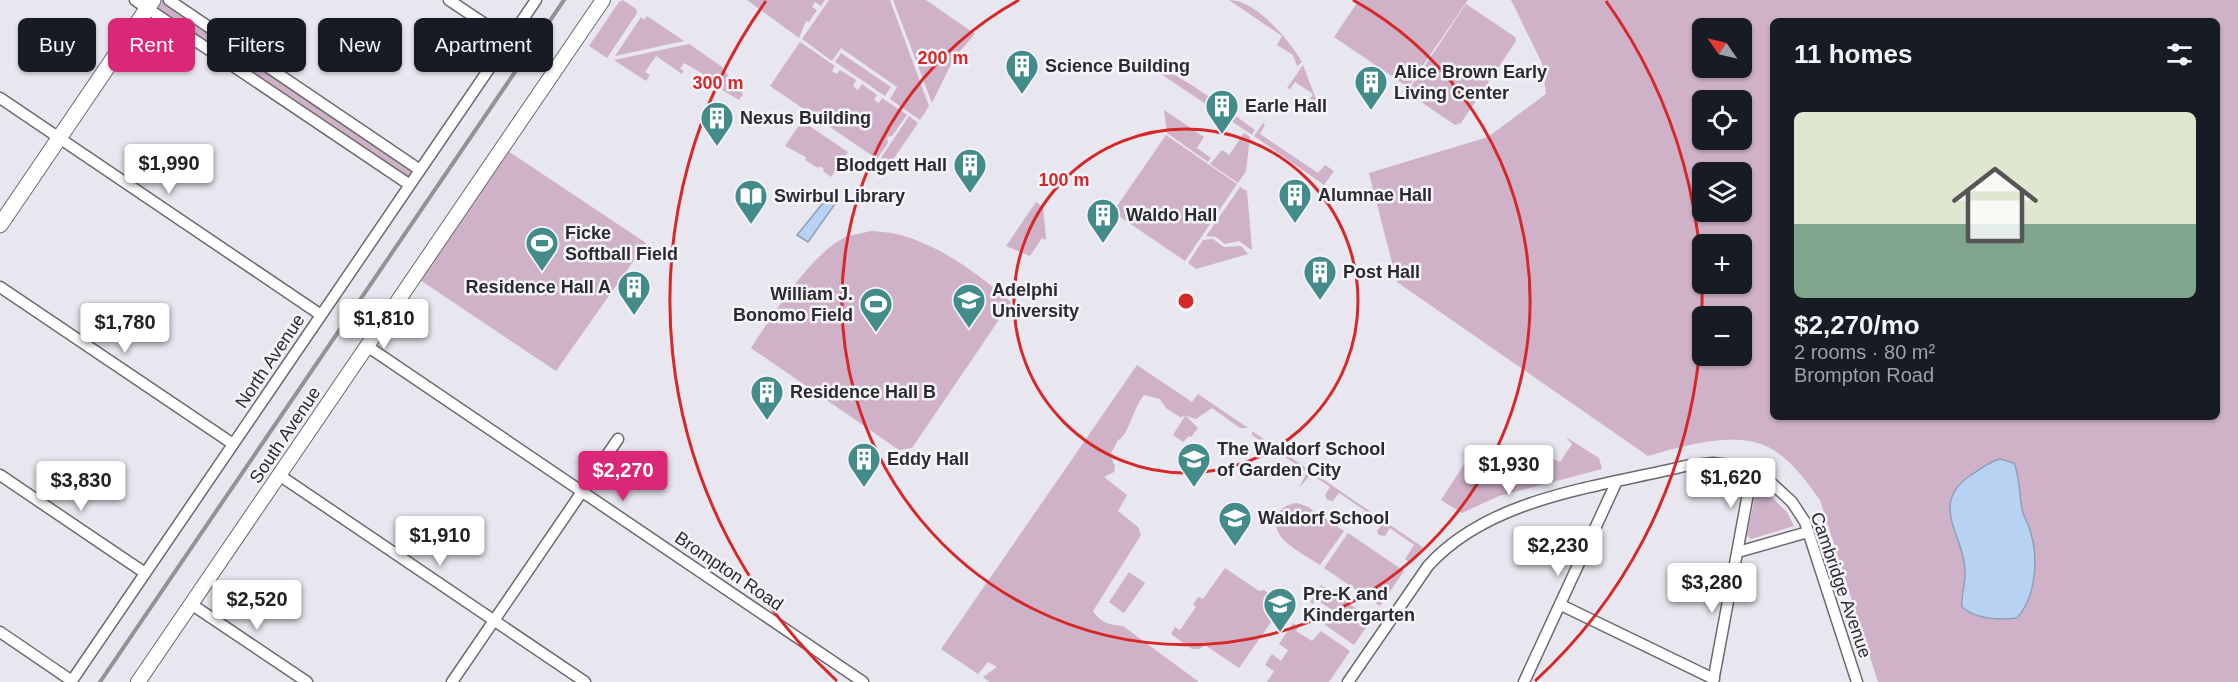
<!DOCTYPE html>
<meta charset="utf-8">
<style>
body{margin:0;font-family:Helvetica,sans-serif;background:#20242c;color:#f1f3f6;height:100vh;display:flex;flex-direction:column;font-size:22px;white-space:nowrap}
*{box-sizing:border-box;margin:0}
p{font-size:20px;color:#9ea1a6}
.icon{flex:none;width:33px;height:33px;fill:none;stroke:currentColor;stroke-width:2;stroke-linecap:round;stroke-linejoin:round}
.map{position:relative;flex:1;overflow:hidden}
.panel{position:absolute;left:1770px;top:18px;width:450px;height:402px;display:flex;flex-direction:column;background:#171b24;border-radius:9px;box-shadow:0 2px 4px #0004}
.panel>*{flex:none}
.hud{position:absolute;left:18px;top:18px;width:570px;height:54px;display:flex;gap:12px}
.needle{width:39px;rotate:304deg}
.tools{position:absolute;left:1692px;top:18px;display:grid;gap:12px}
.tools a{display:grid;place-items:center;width:60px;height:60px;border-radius:9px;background:#171b24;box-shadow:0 2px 4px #0004;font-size:30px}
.price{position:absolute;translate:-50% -51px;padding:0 14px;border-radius:6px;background:#fff;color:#222;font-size:20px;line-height:39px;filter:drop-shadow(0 2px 3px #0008)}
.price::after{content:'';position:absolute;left:50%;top:36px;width:18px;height:14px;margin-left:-9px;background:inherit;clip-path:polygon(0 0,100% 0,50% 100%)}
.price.on{background:#db2777;color:#fff}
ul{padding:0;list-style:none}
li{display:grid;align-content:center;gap:12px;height:318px;padding:0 24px}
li+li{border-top:2px solid #363941}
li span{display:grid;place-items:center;height:186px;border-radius:9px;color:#555}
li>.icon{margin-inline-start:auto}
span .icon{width:108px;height:108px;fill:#fffc;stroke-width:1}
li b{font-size:26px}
h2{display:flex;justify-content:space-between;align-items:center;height:72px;padding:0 24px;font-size:26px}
.chip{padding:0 21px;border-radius:9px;background:#171b24;box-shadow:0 2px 4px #0004;font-size:21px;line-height:54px}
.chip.on{background:#db2777;color:#fff}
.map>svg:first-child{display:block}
.green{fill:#cfb2c8;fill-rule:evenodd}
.water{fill:#b8d2f3;stroke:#8ea0b8;stroke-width:1.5}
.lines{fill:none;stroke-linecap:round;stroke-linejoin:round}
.minor-casing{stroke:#6b6a70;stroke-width:13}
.tertiary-casing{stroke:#6b6a70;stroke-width:16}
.secondary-casing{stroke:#6b6a70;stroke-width:17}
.minor{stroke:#fff;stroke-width:10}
.tertiary{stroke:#fff;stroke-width:14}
.secondary{stroke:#fff;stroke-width:15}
.rail{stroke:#939297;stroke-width:4}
.ring{fill:none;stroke:#d62828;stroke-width:3}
.labels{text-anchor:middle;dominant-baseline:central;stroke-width:5;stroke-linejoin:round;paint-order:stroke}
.poi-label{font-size:18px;font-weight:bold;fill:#2b2b2d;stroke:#f5f4fb;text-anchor:start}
.street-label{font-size:18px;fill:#2b2b2d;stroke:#f5f4fb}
.centre{fill:#d62828;stroke:#f5f4fb;stroke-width:3}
.ring-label{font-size:18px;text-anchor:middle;font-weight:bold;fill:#d62828;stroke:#f5f4fb;stroke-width:5;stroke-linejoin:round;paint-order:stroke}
</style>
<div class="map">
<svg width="2238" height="682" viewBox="0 0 2238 682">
<rect width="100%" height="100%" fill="#e8e6ee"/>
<path class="green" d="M 138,0 L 166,0 L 418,171 L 409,183 Z
M 623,0 L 636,9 L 637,13 L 607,58 L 589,46 L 619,2 Z
M 747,0 L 825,0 L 821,6 L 815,2 L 812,7 L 817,10 L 809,22 L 806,21 L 799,38 Z
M 829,0 L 890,0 L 929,106 L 920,120 L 890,99 L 897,87 L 841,48 L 832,61 L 802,39 Z
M 893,0 L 926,0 L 975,34 L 954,58 L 932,103 Z
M 1229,0 C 1256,0 1289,40 1302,62 L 1297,66 L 1293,55 L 1277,45 L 1282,36 Z
M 1359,0 L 1468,0 L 1408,87 L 1334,37 Z
M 1511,0 L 2238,0 L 2238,682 L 1878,682 L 1820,500 C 1807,482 1792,461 1772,449 C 1739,429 1682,446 1648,456 L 1397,282 L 1369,173 L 1488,137 L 1546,94 L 1542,63 ZM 1773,21 L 2217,21 L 2217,417 L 1773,417 ZM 1702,28 L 1742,28 L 1742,68 L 1702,68 ZM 1702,100 L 1742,100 L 1742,140 L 1702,140 ZM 1702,172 L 1742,172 L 1742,212 L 1702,212 ZM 1702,244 L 1742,244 L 1742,284 L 1702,284 ZM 1702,316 L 1742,316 L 1742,356 L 1702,356 Z
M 1466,4 L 1515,37 L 1516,41 L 1461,123 L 1455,125 L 1411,95 L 1410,88 Z
M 647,16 L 684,41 L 615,56 L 641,17 L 644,20 Z
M 800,42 L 835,66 L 832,71 L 837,74 L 840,70 L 856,80 L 853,86 L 858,90 L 862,84 L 877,95 L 874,100 L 879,103 L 882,98 L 907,115 L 892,136 L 887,137 L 888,143 L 877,159 L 770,86 Z
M 689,44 L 721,66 L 743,94 L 739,100 L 707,81 L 708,77 L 684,63 L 680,69 L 684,71 L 682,74 L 656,56 L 645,72 L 650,75 L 646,81 L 614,60 Z
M 841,53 L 891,87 L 885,96 L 835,62 Z
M 1146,64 C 1173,67 1230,112 1255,130 L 1252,135 Z
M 1303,65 L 1318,104 L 1316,107 L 1308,102 L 1313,94 L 1295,82 L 1290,89 L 1287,88 Z
M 1164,110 L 1204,137 L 1197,148 L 1211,158 L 1208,162 L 1167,133 Z
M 909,116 L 918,123 L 888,167 L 879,161 Z
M 802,121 L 848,152 L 831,177 L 823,171 L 824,169 L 820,166 L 818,168 L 805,160 L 806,157 L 785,146 Z
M 1263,123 L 1265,125 L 1260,134 L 1318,173 L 1325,165 L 1334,171 L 1324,185 L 1254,136 Z
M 1244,133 L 1250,137 L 1246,171 L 1238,183 L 1210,164 L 1222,150 L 1229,155 Z
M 1166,135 L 1237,184 L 1185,261 L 1113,212 Z
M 508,151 L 646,243 L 556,371 L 420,280 Z
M 1240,187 L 1247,191 L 1252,249 L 1250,249 L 1239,241 L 1225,244 L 1216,237 L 1206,236 Z
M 1036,202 L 1043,207 L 1046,238 L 1045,240 L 1042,238 L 1030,256 L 1006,246 Z
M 871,231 C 924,232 972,269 1011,302 L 912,448 L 899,450 L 751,348 C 772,316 812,251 848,236 C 856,234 864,233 871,231 Z
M 1213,239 L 1224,247 L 1241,246 L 1248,254 L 1196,269 L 1188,263 L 1203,240 Z
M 1137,365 L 1192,402 L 1198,394 L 1248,428 L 1240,428 L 1212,408 L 1196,419 L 1186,416 L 1198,428 L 1191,437 L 1189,436 L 1183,442 L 1173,435 L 1185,416 L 1180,417 L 1166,408 L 1160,399 L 1144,395 C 1133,408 1128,437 1118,440 L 1110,455 L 1115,466 L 1114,472 L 1104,477 L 1127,495 L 1118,511 L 1138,527 L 1141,535 L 1093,611 C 1100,623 1110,625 1123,626 L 1199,682 L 990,682 L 983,677 L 997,667 L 988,662 L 978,674 L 941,649 Z
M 1252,431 L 1421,546 L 1423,547 L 1410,563 L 1405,559 L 1414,545 L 1390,528 L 1385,536 L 1379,535 L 1377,531 L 1383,523 L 1339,493 L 1333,501 L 1327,500 L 1325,495 L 1330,487 L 1311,474 L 1299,488 L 1307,472 L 1252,435 Z
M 1566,437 L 1599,458 L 1602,469 L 1499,496 L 1462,513 L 1441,500 L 1467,460 L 1484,471 L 1490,461 L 1496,465 L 1510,445 L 1545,467 L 1551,458 L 1560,462 L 1572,444 Z
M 1763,489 L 1787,512 L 1794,526 L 1751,539 L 1747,535 L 1756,491 Z
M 1297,503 L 1308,507 L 1344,531 L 1320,565 C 1305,554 1267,539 1278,515 C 1281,507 1289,504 1297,503 Z
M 1348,533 L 1404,571 L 1380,606 L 1324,568 Z
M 1225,568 L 1259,591 L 1264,590 L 1276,598 L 1266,613 L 1274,618 L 1239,668 L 1205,645 L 1200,649 L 1192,649 L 1171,634 L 1175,627 L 1180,630 L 1196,607 L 1193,605 L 1198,597 L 1203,599 Z
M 1129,572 L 1145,583 L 1124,613 L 1109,602 Z
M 1321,585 L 1372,619 L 1354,645 L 1325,625 L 1332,610 L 1316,599 L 1313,604 L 1310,602 Z
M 1293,623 L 1299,627 L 1296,631 L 1312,641 L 1321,631 L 1350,651 L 1329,682 L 1267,682 L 1274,671 L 1265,665 L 1272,654 L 1281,661 L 1288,650 L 1279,644 Z"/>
<path class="water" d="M 825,197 L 835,204 L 808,242 L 797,235 L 823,203 L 821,201 Z
M 2000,459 L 2014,463 C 2020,477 2019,494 2022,509 C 2023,516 2028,523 2030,530 C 2039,558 2036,597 2017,618 C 1999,620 1977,620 1962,607 C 1961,595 1966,582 1965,570 C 1964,535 1928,504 1971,475 C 1981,469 1988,462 2000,459 Z"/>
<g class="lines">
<defs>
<path id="minor" d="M 135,0 L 410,185
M 169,0 L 420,170
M 449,0 L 509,40
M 0,98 L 321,315
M 0,287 L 233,444
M 367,346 L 863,682
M 0,475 L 145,573
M 279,475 L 585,682
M 1738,552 L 1808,532
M 191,604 L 307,682
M 1561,605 L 1714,679
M 0,632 L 72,681
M 71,682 L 536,0
M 452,682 L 618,439
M 1348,682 L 1428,566 C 1490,497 1599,487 1685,466 L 1713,463 L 1738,466 L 1768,480 L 1792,502 L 1805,522 L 1857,682
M 1524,682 L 1616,483
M 1713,682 L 1752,472"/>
<path id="tertiary" d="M 138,682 L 603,0"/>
<path id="secondary" d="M 0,225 L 153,0"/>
</defs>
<use href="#minor" class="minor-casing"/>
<use href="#tertiary" class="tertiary-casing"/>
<use href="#secondary" class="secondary-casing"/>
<use href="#minor" class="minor"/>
<use href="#tertiary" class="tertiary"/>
<use href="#secondary" class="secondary"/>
<path class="rail" d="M 100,682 L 564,0"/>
</g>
<g class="ring">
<circle cx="1186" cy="301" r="172"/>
<path d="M1353 0A344 344 0 1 1 1019 0"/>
<path d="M837 681A516 516 0 0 1 766 1M1606 1A516 516 0 0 1 1535 681"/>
</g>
<defs>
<symbol id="building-pin" viewBox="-11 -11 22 30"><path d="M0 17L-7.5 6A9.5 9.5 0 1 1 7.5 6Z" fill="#448c8a" stroke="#f5f4fb"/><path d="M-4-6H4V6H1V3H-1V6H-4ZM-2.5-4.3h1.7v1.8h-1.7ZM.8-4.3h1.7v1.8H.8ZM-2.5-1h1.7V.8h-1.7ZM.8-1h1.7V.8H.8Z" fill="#fff"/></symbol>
<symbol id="library-pin" viewBox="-11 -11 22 30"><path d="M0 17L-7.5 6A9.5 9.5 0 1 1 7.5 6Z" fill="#448c8a" stroke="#f5f4fb"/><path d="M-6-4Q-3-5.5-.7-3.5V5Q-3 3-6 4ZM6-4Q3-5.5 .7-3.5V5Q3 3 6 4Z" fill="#fff"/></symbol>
<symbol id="stadium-pin" viewBox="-11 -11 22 30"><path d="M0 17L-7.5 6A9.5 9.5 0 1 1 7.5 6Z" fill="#448c8a" stroke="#f5f4fb"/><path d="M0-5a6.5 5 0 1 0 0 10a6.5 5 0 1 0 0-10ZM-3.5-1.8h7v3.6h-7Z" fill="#fff"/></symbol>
<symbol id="university-pin" viewBox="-11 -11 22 30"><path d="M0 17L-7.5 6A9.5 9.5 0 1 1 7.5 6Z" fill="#448c8a" stroke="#f5f4fb"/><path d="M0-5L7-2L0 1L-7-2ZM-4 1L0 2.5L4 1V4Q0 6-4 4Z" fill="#fff"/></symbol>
<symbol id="school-pin" viewBox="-11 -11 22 30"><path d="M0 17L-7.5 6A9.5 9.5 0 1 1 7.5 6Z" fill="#448c8a" stroke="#f5f4fb"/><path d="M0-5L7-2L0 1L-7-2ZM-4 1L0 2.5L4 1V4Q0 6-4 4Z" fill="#fff"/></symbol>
</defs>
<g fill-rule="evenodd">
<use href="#building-pin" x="1003" y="47" width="38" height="52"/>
<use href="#building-pin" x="1352" y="63" width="38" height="52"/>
<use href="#building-pin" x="1203" y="87" width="38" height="52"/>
<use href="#building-pin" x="698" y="99" width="38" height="52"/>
<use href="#building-pin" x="951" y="146" width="38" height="52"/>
<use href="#building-pin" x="1276" y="176" width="38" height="52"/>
<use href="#library-pin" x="732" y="177" width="38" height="52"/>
<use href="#building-pin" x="1084" y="196" width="38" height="52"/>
<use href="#stadium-pin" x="523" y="224" width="38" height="52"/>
<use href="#building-pin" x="1301" y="253" width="38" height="52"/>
<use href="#building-pin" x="615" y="268" width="38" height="52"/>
<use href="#university-pin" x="950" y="281" width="38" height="52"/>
<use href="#stadium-pin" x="857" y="285" width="38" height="52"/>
<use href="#building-pin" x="748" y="373" width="38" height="52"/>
<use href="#building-pin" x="845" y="440" width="38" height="52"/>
<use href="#school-pin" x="1175" y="440" width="38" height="52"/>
<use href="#school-pin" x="1216" y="499" width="38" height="52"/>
<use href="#school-pin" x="1261" y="585" width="38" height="52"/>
</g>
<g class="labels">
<g class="poi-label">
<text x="1045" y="66">Science Building</text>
<text x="1394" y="72">Alice Brown Early<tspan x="1394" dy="21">Living Center</tspan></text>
<text x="1245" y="106">Earle Hall</text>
<text x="740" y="118">Nexus Building</text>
<text x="947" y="165" text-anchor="end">Blodgett Hall</text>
<text x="1318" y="195">Alumnae Hall</text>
<text x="774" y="196">Swirbul Library</text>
<text x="1126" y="215">Waldo Hall</text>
<text x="565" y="233">Ficke<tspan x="565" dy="21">Softball Field</tspan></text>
<text x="1343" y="272">Post Hall</text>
<text x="611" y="287" text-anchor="end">Residence Hall A</text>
<text x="992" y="290">Adelphi<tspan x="992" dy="21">University</tspan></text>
<text x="853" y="294" text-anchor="end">William J.<tspan x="853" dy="21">Bonomo Field</tspan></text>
<text x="790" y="392">Residence Hall B</text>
<text x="1217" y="449">The Waldorf School<tspan x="1217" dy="21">of Garden City</tspan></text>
<text x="887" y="459">Eddy Hall</text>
<text x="1258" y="518">Waldorf School</text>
<text x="1303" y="594">Pre-K and<tspan x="1303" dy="21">Kindergarten</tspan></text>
</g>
<g class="street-label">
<text transform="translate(270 361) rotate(-56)">North Avenue</text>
<text transform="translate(285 435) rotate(-56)">South Avenue</text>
<text transform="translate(729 571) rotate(34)">Brompton Road</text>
<text transform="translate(1841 585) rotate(71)">Cambridge Avenue</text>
</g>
</g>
<circle cx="1186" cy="301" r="9" class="centre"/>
<g class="ring-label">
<text x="943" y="64">200 m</text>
<text x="718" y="89">300 m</text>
<text x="1064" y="186">100 m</text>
</g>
</svg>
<div class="tools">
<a><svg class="needle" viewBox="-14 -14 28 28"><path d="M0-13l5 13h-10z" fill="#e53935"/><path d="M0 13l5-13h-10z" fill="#9ea1a6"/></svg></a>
<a><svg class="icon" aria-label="locate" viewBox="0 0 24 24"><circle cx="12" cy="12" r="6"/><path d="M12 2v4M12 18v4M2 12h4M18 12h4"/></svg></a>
<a><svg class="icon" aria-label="layers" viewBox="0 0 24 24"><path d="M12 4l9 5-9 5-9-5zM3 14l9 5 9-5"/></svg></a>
<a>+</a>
<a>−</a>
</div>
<b class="price" style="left:169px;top:195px">$1,990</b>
<b class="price" style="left:384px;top:350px">$1,810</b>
<b class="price" style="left:125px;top:354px">$1,780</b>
<b class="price" style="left:1509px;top:496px">$1,930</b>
<b class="price on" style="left:623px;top:502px">$2,270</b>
<b class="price" style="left:1731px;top:509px">$1,620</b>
<b class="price" style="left:81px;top:512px">$3,830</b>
<b class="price" style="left:440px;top:567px">$1,910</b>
<b class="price" style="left:1558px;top:577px">$2,230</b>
<b class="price" style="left:1712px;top:614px">$3,280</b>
<b class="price" style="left:257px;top:631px">$2,520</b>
<div class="hud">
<a class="chip">Buy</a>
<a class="chip on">Rent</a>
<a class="chip">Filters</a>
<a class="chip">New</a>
<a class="chip">Apartment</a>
</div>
<section class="panel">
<h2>11 homes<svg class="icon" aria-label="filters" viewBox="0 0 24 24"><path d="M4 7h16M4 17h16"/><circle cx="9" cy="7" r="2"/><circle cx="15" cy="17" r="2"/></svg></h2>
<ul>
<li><span style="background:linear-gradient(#dfe7d0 60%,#7fa58c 0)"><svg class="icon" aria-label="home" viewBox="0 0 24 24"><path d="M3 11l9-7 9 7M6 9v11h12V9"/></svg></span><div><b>$2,270/mo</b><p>2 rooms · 80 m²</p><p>Brompton Road</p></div></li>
</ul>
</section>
</div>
